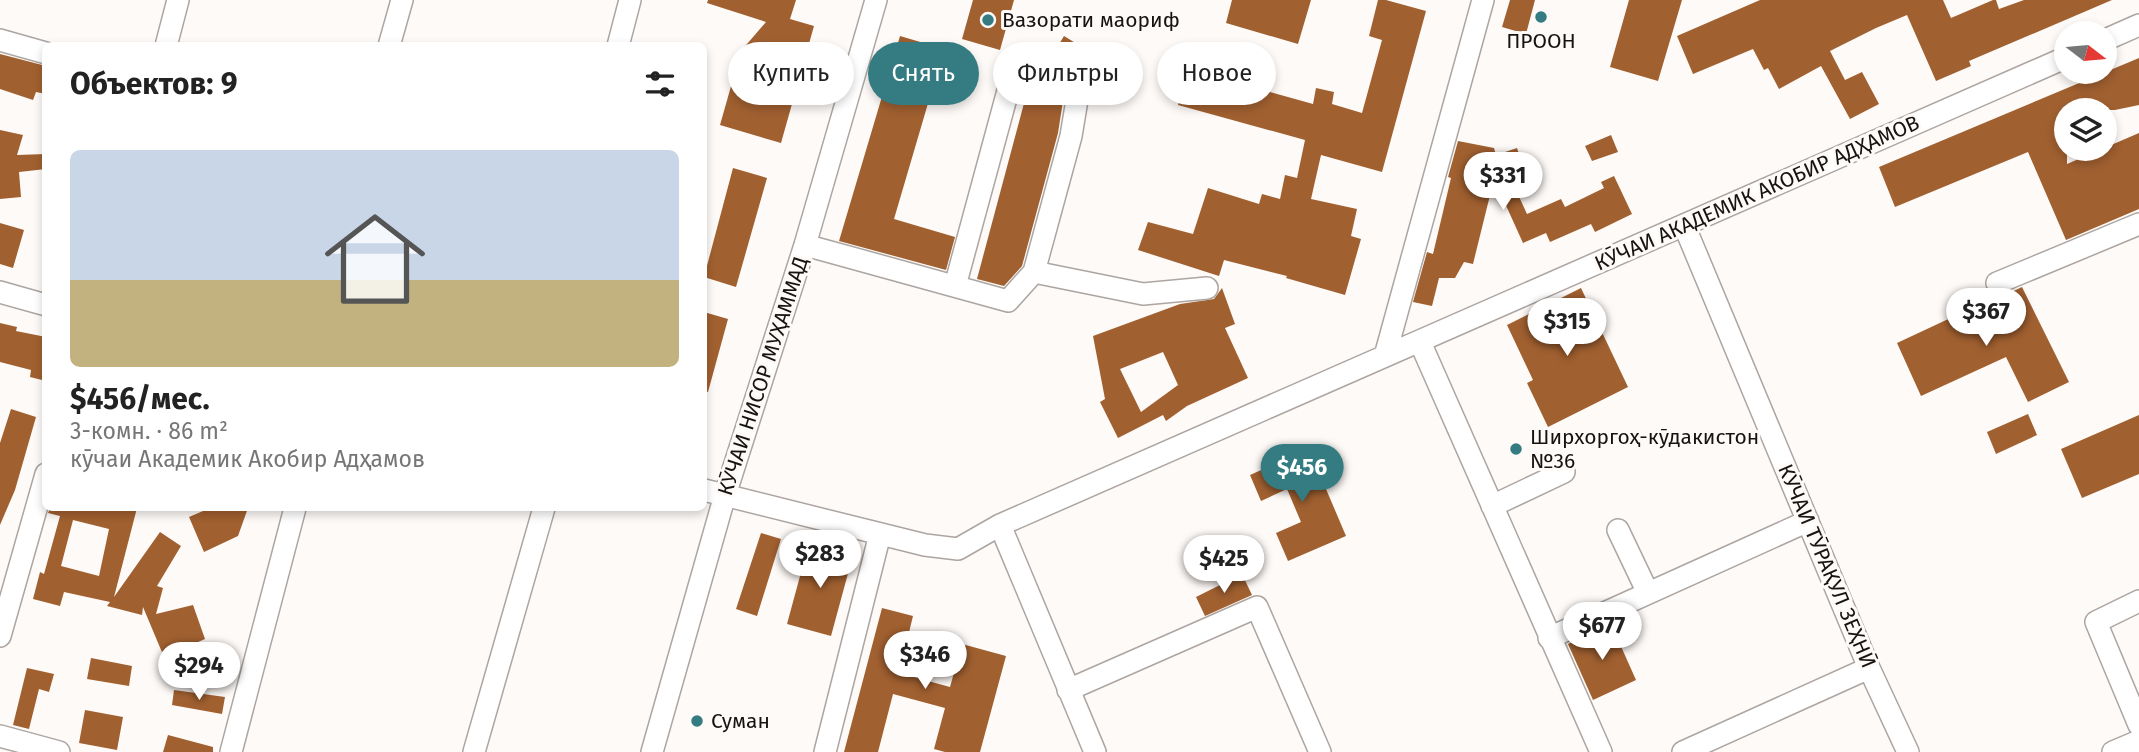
<!DOCTYPE html>
<html lang="ru">
<meta charset="utf-8">
<style>
body{margin:0;font-family:"Fira Sans",sans-serif;background:#f2f2f2;color:#222;height:100vh;display:flex;flex-direction:column;font-size:26px;white-space:nowrap}
*{box-sizing:border-box;margin:0}
p{font-size:23px;color:#767676}
.icon{flex:none;width:38px;height:38px;fill:none;stroke:currentColor;stroke-width:2;stroke-linecap:round;stroke-linejoin:round}
.map{position:relative;flex:1;overflow:hidden}
.drawer{position:absolute;left:42px;top:42px;width:665px;height:469px;display:flex;flex-direction:column;background:#fff;border-radius:10px;box-shadow:0 4px 10px #0003}
.drawer>*{flex:none}
.guide{position:absolute;left:728px;top:42px;width:665px;height:63px;display:flex;gap:14px}
.needle{width:46px;rotate:106deg}
.fabs{position:absolute;left:2054px;top:21px;display:grid;gap:14px}
.fabs a{display:grid;place-items:center;width:63px;height:63px;border-radius:50%;background:#fff;box-shadow:0 4px 10px #0003;font-size:35px}
.price{position:absolute;translate:-50% -60px;padding:0 16px;border-radius:24px;background:#fff;color:#222;font-size:23px;line-height:46px;filter:drop-shadow(0 2px 4px #0008)}
.price::after{content:'';position:absolute;left:50%;top:42px;width:21px;height:16px;margin-left:-10px;background:inherit;clip-path:polygon(0 0,100% 0,50% 100%)}
.price.selected{background:#347c82;color:#fff}
ul{padding:0;list-style:none}
li{display:grid;align-content:center;gap:14px;height:371px;padding:0 28px}
li+li{border-top:2px solid #e0e0e0}
li span{display:grid;place-items:center;height:217px;border-radius:10px;color:#555}
li>.icon{margin-inline-start:auto}
span .icon{width:126px;height:126px;fill:#fffc;stroke-width:1}
li b{font-size:30px}
h2{display:flex;justify-content:space-between;align-items:center;height:84px;padding:0 28px;font-size:30px}
.pill{padding:0 24px;border-radius:32px;background:#fff;box-shadow:0 4px 10px #0003;font-size:24px;line-height:63px}
.pill.selected{background:#347c82;color:#fff}
.map>svg:first-child{display:block}
.building{fill:#a16030;fill-rule:evenodd}
.lines{fill:none;stroke-linecap:round;stroke-linejoin:round}
.minor-casing{stroke:#aca5a1;stroke-width:24}
.minor{stroke:#fff;stroke-width:21}
.poi-dot{fill:#347c82;stroke:#fefaf7;stroke-width:2.5}
.labels{text-anchor:middle;dominant-baseline:central;stroke-width:6;stroke-linejoin:round;paint-order:stroke}
.poi-label{font-size:21px;fill:#161412;stroke:#fefaf7;text-anchor:start}
.street-label{font-size:21px;fill:#161412;stroke:#fefaf7}
</style>
<div class="map">
<svg width="2139" height="752" viewBox="0 0 2139 752">
<rect width="100%" height="100%" fill="#fefaf7"/>
<path class="building" d="M 708,0 L 796,0 L 790,19 L 814,26 L 781,143 L 720,125 L 741,51 L 766,22 L 707,3 Z
M 973,0 L 1014,0 L 1000,50 L 962,39 Z
M 1232,0 L 1311,0 L 1298,44 L 1226,23 Z
M 1378,0 L 1386,0 L 1426,11 L 1382,172 L 1321,155 L 1311,199 L 1357,209 L 1351,236 L 1361,239 L 1345,295 L 1286,278 L 1287,276 L 1224,260 L 1219,276 L 1138,250 L 1148,222 L 1193,234 L 1208,188 L 1259,204 L 1262,194 L 1280,199 L 1285,175 L 1297,178 L 1305,140 L 1178,105 L 1188,69 L 1313,104 L 1316,88 L 1334,92 L 1332,104 L 1362,113 L 1382,40 L 1369,36 Z
M 1510,0 L 1535,0 L 1526,34 L 1502,27 Z
M 1629,0 L 1682,0 L 1658,81 L 1610,67 Z
M 1760,0 L 1943,0 L 1951,18 L 1993,0 L 1996,0 L 1999,9 L 2024,0 L 2112,0 L 1969,61 L 1971,66 L 1936,81 L 1907,15 L 1876,28 L 1830,51 L 1845,80 L 1862,72 L 1879,104 L 1850,119 L 1821,66 L 1779,89 L 1768,68 L 1764,70 L 1753,49 L 1693,74 L 1677,36 Z
M 900,36 L 944,49 L 894,219 L 955,237 L 946,270 L 839,241 Z
M 1064,36 L 1082,47 L 1051,98 L 1063,101 L 1058,133 L 1022,266 L 1004,286 L 977,279 L 1027,92 L 1030,92 Z
M 0,54 L 46,66 L 46,94 L 36,92 L 33,100 L 0,89 Z
M 2139,58 L 2139,105 L 2115,110 L 2067,110 L 2067,164 L 2139,133 L 2139,209 L 2066,240 L 2028,152 L 1895,207 L 1879,167 Z
M 0,130 L 23,135 L 17,155 L 46,154 L 46,169 L 19,172 L 21,197 L 0,199 Z
M 1611,135 L 1618,152 L 1592,161 L 1585,146 Z
M 1458,141 L 1494,148 L 1496,155 L 1517,148 L 1529,183 L 1515,188 L 1527,214 L 1561,199 L 1565,207 L 1604,188 L 1601,182 L 1614,176 L 1632,214 L 1595,232 L 1591,224 L 1550,242 L 1546,233 L 1523,243 L 1494,179 L 1473,264 L 1464,262 L 1455,278 L 1439,278 L 1432,306 L 1413,302 L 1427,252 L 1433,254 L 1451,178 L 1448,177 Z
M 733,168 L 767,178 L 736,287 L 704,277 Z
M 0,223 L 24,230 L 13,268 L 0,264 Z
M 2022,287 L 2069,382 L 2028,402 L 2006,357 L 1921,396 L 1897,343 L 1959,314 L 1960,317 Z
M 1222,288 L 1235,324 L 1225,328 L 1248,378 L 1187,406 L 1166,421 L 1163,415 L 1118,438 L 1100,402 L 1105,399 L 1093,336 L 1180,304 L 1214,299 ZM 1163,352 L 1178,385 L 1141,412 L 1120,369 Z
M 1581,288 L 1628,387 L 1548,427 L 1527,383 L 1533,380 L 1507,325 Z
M 704,312 L 728,319 L 708,392 L 704,391 Z
M 0,323 L 17,327 L 16,331 L 46,337 L 46,381 L 30,377 L 31,370 L 0,362 Z
M 11,409 L 36,417 L 15,490 L 0,525 L 0,443 Z
M 2028,414 L 2037,435 L 1996,454 L 1987,432 Z
M 2139,415 L 2139,474 L 2082,498 L 2061,449 Z
M 1309,449 L 1346,536 L 1288,561 L 1276,533 L 1301,522 L 1287,489 L 1261,501 L 1250,475 Z
M 50,508 L 137,508 L 114,597 L 160,532 L 181,546 L 157,586 L 163,588 L 156,614 L 193,605 L 205,639 L 164,657 L 143,607 L 142,615 L 107,606 L 110,602 L 64,592 L 60,606 L 33,599 L 40,572 L 44,574 L 60,516 L 48,513 ZM 73,520 L 109,529 L 99,576 L 61,566 Z
M 210,508 L 248,508 L 238,536 L 204,552 L 189,517 Z
M 761,533 L 781,539 L 757,616 L 736,609 Z
M 809,543 L 853,555 L 831,636 L 787,624 Z
M 1242,574 L 1252,595 L 1205,616 L 1196,597 Z
M 882,608 L 913,616 L 899,673 L 950,687 L 962,644 L 1006,656 L 980,752 L 945,752 L 934,749 L 945,708 L 893,694 L 878,752 L 844,752 Z
M 1611,624 L 1636,680 L 1593,700 L 1568,644 Z
M 91,658 L 132,666 L 129,686 L 87,679 Z
M 27,668 L 54,674 L 49,692 L 39,689 L 29,729 L 13,725 Z
M 174,690 L 225,697 L 222,714 L 172,705 Z
M 85,710 L 123,717 L 117,750 L 79,743 Z
M 168,735 L 213,747 L 213,752 L 163,752 Z"/>
<g class="lines">
<defs>
<path id="minor" d="M 0,40 L 46,53
M 2105,40 L 2139,25
M 166,46 L 178,0
M 389,46 L 402,0
M 618,46 L 630,0
M 1684,225 L 1869,668 L 1908,752
M 805,245 L 1008,301 L 1034,272 L 1071,136 L 1077,100
M 1034,272 L 1143,294 L 1207,288
M 1997,283 L 2139,224
M 955,286 L 1009,87
M 0,292 L 46,305
M 1420,342 L 1601,752
M 1385,356 L 1483,0
M 704,490 L 925,545 L 958,549 L 1000,525 L 2067,57
M 1492,506 L 1564,472
M 1000,525 L 1095,752
M 1618,530 L 1648,593
M 2139,601 L 2096,622 L 2139,725
M 0,636 L 46,474
M 1549,638 L 1808,521
M 1068,690 L 1257,607 L 1320,752
M 0,736 L 59,752
M 231,752 L 295,508
M 474,752 L 544,508
M 652,752 L 725,495 L 805,245 L 876,0
M 825,752 L 880,534
M 1683,752 L 1869,668
M 2113,752 L 2139,741"/>
</defs>
<use href="#minor" class="minor-casing"/>
<use href="#minor" class="minor"/>
</g>
<g class="poi-dot">
<circle cx="1541" cy="17" r="7"/>
<circle cx="988" cy="20" r="7"/>
<circle cx="1516" cy="449" r="7"/>
<circle cx="697" cy="721" r="7"/>
</g>
<g class="labels">
<g class="poi-label">
<text x="1002" y="20">Вазорати маориф</text>
<text x="1541" y="41" text-anchor="middle">ПРООН</text>
<text x="1530" y="437">Ширхоргоҳ-кӯдакистон<tspan x="1530" dy="24">№36</tspan></text>
<text x="711" y="721">Суман</text>
</g>
<g class="street-label">
<text transform="translate(1757 193) rotate(-24)">КӮЧАИ АКАДЕМИК АКОБИР АДҲАМОВ</text>
<text transform="translate(763 376) rotate(-72)">КӮЧАИ НИСОР МУҲАММАД</text>
<text transform="translate(1827 566) rotate(67)">КӮЧАИ ТӮРАҚУЛ ЗЕҲНӢ</text>
</g>
</g>
</svg>
<div class="fabs">
<a><svg class="needle" viewBox="-14 -14 28 28"><path d="M0-13l5 13h-10z" fill="#e53935"/><path d="M0 13l5-13h-10z" fill="#767676"/></svg></a>
<a><svg class="icon" aria-label="layers" viewBox="0 0 24 24"><path d="M12 4l9 5-9 5-9-5zM3 14l9 5 9-5"/></svg></a>
</div>
<b class="price" style="left:1503px;top:212px">$331</b>
<b class="price" style="left:1986px;top:348px">$367</b>
<b class="price" style="left:1567px;top:358px">$315</b>
<b class="price selected" style="left:1302px;top:504px">$456</b>
<b class="price" style="left:820px;top:590px">$283</b>
<b class="price" style="left:1224px;top:595px">$425</b>
<b class="price" style="left:1602px;top:662px">$677</b>
<b class="price" style="left:925px;top:691px">$346</b>
<b class="price" style="left:199px;top:702px">$294</b>
<div class="guide">
<a class="pill">Купить</a>
<a class="pill selected">Снять</a>
<a class="pill">Фильтры</a>
<a class="pill">Новое</a>
</div>
<section class="drawer">
<h2>Объектов: 9<svg class="icon" aria-label="filters" viewBox="0 0 24 24"><path d="M4 7h16M4 17h16"/><circle cx="9" cy="7" r="2"/><circle cx="15" cy="17" r="2"/></svg></h2>
<ul>
<li><span style="background:linear-gradient(#c9d6e8 60%,#c2b280 0)"><svg class="icon" aria-label="home" viewBox="0 0 24 24"><path d="M3 11l9-7 9 7M6 9v11h12V9"/></svg></span><div><b>$456/мес.</b><p>3-комн. · 86 m²</p><p>кӯчаи Академик Акобир Адҳамов</p></div></li>
</ul>
</section>
</div>
